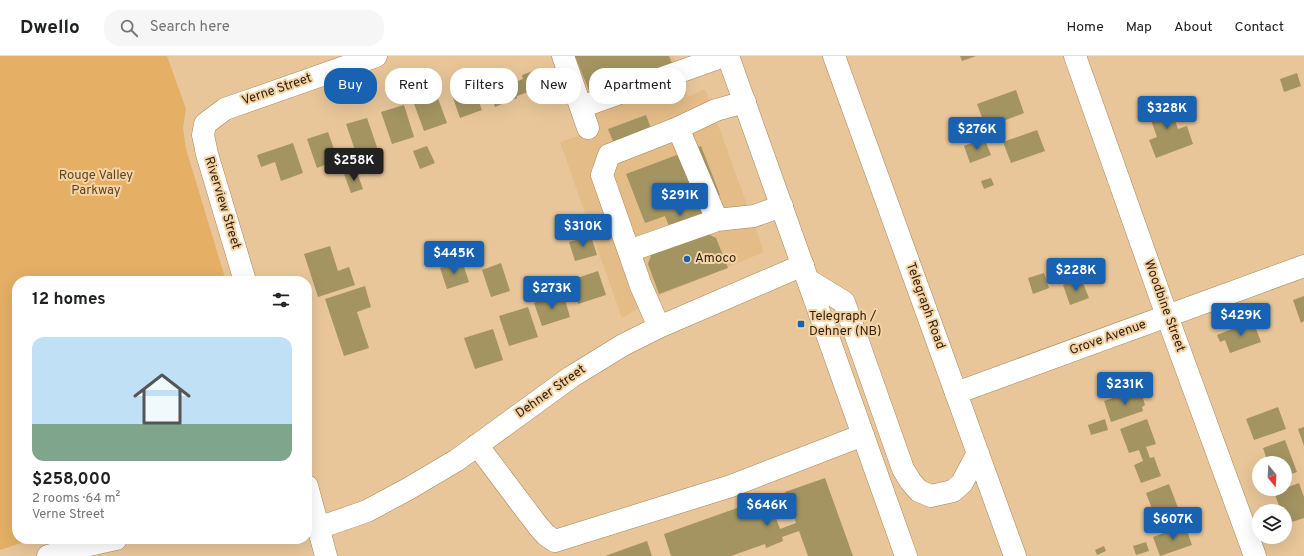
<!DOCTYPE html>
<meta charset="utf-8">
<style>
body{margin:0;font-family:Overpass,sans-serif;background:#f6f6f6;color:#202124;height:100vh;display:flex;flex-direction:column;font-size:15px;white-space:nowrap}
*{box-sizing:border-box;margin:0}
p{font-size:13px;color:#757577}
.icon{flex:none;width:22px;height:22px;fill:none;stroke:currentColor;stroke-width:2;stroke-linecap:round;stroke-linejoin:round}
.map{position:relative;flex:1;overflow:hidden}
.sheet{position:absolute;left:12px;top:220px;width:300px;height:268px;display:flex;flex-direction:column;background:#fff;border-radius:16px;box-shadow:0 4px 16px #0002}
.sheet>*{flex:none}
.top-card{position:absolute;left:324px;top:12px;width:380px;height:36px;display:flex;gap:8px}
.needle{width:26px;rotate:162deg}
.tools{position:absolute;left:1252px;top:400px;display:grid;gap:8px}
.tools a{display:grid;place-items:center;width:40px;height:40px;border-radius:50%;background:#fff;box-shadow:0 4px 16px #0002;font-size:20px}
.price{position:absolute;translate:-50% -34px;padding:0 9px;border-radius:4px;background:#1862b1;color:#fff;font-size:13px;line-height:26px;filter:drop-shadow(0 1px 2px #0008)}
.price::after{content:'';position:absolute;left:50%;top:24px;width:12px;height:9px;margin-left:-6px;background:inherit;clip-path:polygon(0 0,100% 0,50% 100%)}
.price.active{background:#222;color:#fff}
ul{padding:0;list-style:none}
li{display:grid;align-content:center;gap:8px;height:212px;padding:0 20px}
li span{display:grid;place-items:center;height:124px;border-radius:12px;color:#555}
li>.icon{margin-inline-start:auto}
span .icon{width:72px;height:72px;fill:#fffc;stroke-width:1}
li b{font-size:17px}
h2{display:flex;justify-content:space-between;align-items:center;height:48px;padding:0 20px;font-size:17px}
.tag{padding:0 14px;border-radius:16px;background:#fff;box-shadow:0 4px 16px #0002;font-size:14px;line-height:36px}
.tag.active{background:#1862b1;color:#fff}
header{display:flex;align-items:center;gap:24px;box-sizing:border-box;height:56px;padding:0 20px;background:#fff;border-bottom:1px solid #e0e0e0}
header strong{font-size:19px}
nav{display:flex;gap:22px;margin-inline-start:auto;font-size:14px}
.search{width:280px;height:36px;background:#f6f6f6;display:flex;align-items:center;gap:10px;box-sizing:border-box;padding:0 14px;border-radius:16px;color:#757577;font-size:15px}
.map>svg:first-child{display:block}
.built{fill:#e3bc88}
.green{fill:#e5b065}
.building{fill:#a39461}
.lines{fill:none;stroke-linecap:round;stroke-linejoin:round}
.minor-casing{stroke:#a58559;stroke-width:23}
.major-casing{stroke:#a58559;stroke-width:23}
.minor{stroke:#fff;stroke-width:22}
.major{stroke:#fff;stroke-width:22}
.poi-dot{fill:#1862b1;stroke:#f6d3a5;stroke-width:1.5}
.labels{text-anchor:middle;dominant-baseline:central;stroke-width:4;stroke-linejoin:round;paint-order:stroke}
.street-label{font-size:13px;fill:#2a1e0c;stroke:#f6d3a5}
.park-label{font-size:13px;fill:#5e4522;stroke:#f6d3a5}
.poi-label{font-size:13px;fill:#2a1e0c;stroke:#f6d3a5;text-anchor:start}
</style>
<header>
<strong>Dwello</strong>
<div class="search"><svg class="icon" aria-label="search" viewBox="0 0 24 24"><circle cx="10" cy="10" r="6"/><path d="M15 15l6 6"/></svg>Search here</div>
<nav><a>Home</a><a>Map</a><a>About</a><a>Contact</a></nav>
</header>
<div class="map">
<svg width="1304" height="500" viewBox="0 0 1304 500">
<rect width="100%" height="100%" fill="#e8c699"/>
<path class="built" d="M 570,0 L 673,0 L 688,41 L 705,33 L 764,196 L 659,240 L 622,262 L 560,86 L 596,74 Z"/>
<path class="green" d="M 0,0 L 167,0 L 186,53 L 183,72 L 186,93 L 226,225 L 17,225 L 17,483 L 33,483 L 0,494 Z"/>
<path class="building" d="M 575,0 L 669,0 L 672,7 L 590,37 Z
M 960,0 L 976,0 L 962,5 Z
M 541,12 L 548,31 L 529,38 L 528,36 L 517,40 L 517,42 L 495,51 L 484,21 L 507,13 L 512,27 L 523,23 L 522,19 Z
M 1297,17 L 1301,30 L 1284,36 L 1280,23 Z
M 471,25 L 482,54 L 460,62 L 450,33 Z
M 1016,34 L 1024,57 L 986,72 L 977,48 Z
M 436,37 L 447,67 L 424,75 L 413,45 Z
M 1167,43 L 1178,73 L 1187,70 L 1193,88 L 1156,102 L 1149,84 L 1157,81 L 1146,50 Z
M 404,49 L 414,81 L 392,88 L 381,56 Z
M 646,59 L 652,75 L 615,90 L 608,73 Z
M 367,62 L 378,94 L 357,100 L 346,68 Z
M 1037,74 L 1045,95 L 1011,107 L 1003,86 Z
M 328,76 L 338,104 L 317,112 L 307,83 Z
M 984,82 L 991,99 L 970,107 L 964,90 Z
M 293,87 L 303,117 L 281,125 L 275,106 L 261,111 L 257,99 Z
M 427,90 L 435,107 L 420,113 L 413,95 Z
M 701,90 L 720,139 L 699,147 L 710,177 L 708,178 L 716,182 L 728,212 L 659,238 L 648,208 L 652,197 L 676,188 L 665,160 L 645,167 L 626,118 Z
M 356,114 L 363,133 L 351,137 L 344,118 Z
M 991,122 L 994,129 L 984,133 L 981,125 Z
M 591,180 L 597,199 L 575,205 L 569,186 Z
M 330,190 L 338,215 L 349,211 L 355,229 L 318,241 L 304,198 Z
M 462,205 L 469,226 L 447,233 L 440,212 Z
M 501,207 L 510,235 L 491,241 L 482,214 Z
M 598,215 L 606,239 L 578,248 L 571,224 Z
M 1044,217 L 1049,232 L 1033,238 L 1028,222 Z
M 1081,222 L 1089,242 L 1070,249 L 1063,229 Z
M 365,230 L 371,251 L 357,256 L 369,292 L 344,300 L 325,243 Z
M 563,237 L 570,261 L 542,270 L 534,247 Z
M 1304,240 L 1304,265 L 1301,267 L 1293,244 Z
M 528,251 L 538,281 L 509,290 L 499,260 Z
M 1253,265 L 1261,286 L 1230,297 L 1225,284 L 1220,286 L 1217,279 Z
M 493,273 L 503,304 L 475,313 L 464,282 Z
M 1136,334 L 1138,340 L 1142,339 L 1145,349 L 1142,351 L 1143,355 L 1111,366 L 1104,345 Z
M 1278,351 L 1286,373 L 1254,384 L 1246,363 Z
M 1105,363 L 1108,374 L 1091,379 L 1088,369 Z
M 1147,363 L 1156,388 L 1146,391 L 1150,402 L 1154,401 L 1161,420 L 1141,427 L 1134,409 L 1143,405 L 1139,394 L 1129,397 L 1120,373 Z
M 1304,371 L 1304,390 L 1298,373 Z
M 1285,384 L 1297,416 L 1285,420 L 1285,407 L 1268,407 L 1263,392 Z
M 825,422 L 853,500 L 808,500 L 799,475 L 782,481 L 783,485 L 766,492 L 765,488 L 731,500 L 671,500 L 664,478 L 768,441 L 780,473 L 796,467 L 785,436 Z
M 1299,427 L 1304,441 L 1304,462 L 1289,467 L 1284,451 L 1280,452 L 1275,439 L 1279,437 L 1278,435 Z
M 1169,428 L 1180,457 L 1157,466 L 1146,437 Z
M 1185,469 L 1192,489 L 1160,500 L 1153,481 Z
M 647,485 L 652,500 L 605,500 Z
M 1146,486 L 1149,495 L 1136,499 L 1133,490 Z
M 1104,490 L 1106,495 L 1097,499 L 1095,494 Z"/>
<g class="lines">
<defs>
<path id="minor" d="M 563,0 L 588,72
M 1075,0 L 1167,260 L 1255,500
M 581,51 L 724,0
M 678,72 L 717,164
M 629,195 L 717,164 L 754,160 L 782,150
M 245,225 L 207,98 L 203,79 L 205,68 L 225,53 L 376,0
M 659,271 L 641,230 L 602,119 L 609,99 L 678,72 L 716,54 L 745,46
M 956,337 L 1304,210
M 477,389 L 538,470 L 546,479 L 555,485 L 731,430 L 863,379
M 307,430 L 326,500
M 307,470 L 318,472 L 367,455 L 408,433 L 457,404 L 571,321 L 623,289 L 659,271 L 803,209
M 48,500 L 71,493 L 116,483"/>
<path id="major" d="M 728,0 L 906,500
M 834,0 L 1015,500
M 808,224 L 844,246 L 903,413 L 911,426 L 919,435 L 931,440 L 953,435 L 962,427 L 978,397"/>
</defs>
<use href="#minor" class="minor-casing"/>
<use href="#major" class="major-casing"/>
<use href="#minor" class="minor"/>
<use href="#major" class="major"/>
</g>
<g class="poi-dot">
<circle cx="687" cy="203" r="4"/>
<rect x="797" y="264" width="8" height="8" rx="2"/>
</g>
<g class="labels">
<g class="street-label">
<text transform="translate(277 34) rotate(-19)">Verne Street</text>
<text transform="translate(222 147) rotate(73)">Riverview Street</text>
<text transform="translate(925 250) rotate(70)">Telegraph Road</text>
<text transform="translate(1164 250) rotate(70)">Woodbine Street</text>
<text transform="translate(1108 282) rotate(-20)">Grove Avenue</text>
<text transform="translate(551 336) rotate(-35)">Dehner Street</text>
</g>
<g class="park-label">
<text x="96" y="120">Rouge Valley<tspan x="96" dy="15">Parkway</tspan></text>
</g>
<g class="poi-label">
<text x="695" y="203">Amoco</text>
<text x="809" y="261">Telegraph /<tspan x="809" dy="15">Dehner (NB)</tspan></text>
</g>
</g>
</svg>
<div class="tools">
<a><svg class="needle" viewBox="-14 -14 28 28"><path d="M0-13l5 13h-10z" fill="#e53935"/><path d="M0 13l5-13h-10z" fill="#757577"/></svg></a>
<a><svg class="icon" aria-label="layers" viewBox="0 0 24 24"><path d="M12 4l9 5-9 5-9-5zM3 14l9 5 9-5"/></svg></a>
</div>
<b class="price" style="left:1167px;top:74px">$328K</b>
<b class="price" style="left:977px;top:95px">$276K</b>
<b class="price active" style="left:354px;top:126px">$258K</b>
<b class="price" style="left:680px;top:161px">$291K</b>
<b class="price" style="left:583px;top:192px">$310K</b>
<b class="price" style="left:454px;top:219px">$445K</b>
<b class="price" style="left:1076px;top:236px">$228K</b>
<b class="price" style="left:552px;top:254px">$273K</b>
<b class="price" style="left:1241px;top:281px">$429K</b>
<b class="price" style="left:1125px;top:350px">$231K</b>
<b class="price" style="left:767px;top:471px">$646K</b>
<b class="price" style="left:1173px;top:485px">$607K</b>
<div class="top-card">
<a class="tag active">Buy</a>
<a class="tag">Rent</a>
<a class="tag">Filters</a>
<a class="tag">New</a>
<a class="tag">Apartment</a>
</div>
<section class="sheet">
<h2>12 homes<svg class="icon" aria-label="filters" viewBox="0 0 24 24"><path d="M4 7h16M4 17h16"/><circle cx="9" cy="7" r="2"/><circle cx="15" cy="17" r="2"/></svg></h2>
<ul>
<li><span style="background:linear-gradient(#bfe0f5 70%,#7fa58c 0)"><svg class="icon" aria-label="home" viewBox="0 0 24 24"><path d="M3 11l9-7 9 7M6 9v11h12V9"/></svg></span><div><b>$258,000</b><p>2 rooms · 64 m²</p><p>Verne Street</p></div></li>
</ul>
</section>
</div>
